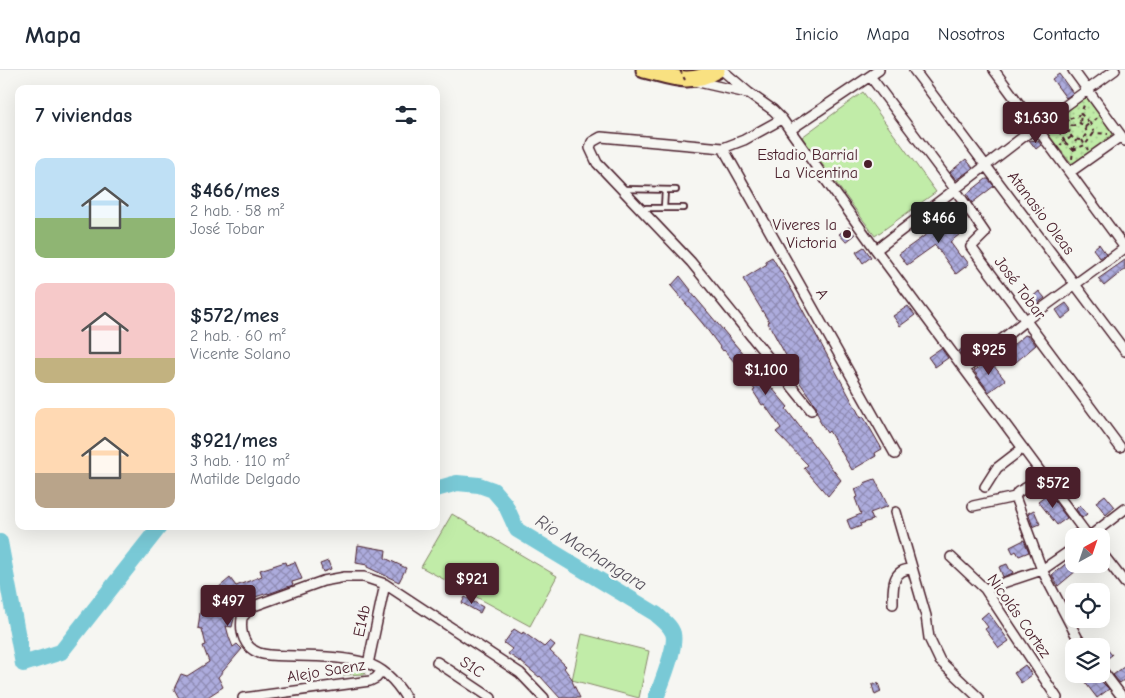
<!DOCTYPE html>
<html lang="es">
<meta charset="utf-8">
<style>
body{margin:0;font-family:"Comic Neue",sans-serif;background:#f6f6f7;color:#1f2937;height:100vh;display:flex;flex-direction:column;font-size:19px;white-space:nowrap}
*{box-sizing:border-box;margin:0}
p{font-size:16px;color:#747a83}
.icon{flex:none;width:28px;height:28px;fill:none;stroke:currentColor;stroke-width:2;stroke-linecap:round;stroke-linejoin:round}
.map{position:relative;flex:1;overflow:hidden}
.drawer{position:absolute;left:15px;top:15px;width:425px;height:445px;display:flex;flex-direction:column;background:#fff;border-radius:10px;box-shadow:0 5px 20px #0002}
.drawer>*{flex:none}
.needle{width:32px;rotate:40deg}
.controls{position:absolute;left:1065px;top:458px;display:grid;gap:10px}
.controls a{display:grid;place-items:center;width:45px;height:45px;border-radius:10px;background:#fff;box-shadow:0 5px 20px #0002;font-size:25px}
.price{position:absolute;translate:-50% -42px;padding:0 11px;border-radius:5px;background:#4a1f2b;color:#fff;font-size:16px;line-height:32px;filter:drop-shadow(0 1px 2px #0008)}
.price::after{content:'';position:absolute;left:50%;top:30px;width:15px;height:11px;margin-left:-8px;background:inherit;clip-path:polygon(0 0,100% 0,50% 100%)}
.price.selected{background:#222;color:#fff}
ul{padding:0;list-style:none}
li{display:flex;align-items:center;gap:15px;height:125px;padding:0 20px}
li span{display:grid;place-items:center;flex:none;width:140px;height:100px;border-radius:10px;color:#555}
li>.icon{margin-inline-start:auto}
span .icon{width:60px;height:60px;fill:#fffc;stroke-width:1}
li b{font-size:21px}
h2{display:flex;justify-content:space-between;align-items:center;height:60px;padding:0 20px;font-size:21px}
header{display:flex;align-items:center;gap:30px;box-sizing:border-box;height:70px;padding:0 25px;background:#fff;border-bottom:1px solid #e0e1e3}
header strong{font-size:24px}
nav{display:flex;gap:28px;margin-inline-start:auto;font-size:18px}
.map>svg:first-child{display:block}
.grass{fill:#c1eca8;stroke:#86866a}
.park{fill:url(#park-dots);stroke:#86866a}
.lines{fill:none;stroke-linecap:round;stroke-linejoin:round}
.river{stroke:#79c9d6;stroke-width:16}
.building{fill:url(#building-cross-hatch);stroke:#4a1f2b}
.service-casing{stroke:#4a1f2b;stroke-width:8}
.minor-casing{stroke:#4a1f2b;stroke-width:12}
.primary-casing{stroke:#4a1f2b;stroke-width:19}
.path{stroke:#4a1f2b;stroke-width:2;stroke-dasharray:4 4;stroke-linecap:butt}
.service{stroke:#f6f6f2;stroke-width:4.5}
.minor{stroke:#f6f6f2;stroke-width:9}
.primary{stroke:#f9e181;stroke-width:15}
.path-bridge{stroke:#4a1f2b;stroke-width:2;stroke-dasharray:4 4;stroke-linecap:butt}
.poi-dot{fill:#4a1f2b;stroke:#f6f6f2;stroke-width:2}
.labels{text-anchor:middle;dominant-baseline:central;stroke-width:5;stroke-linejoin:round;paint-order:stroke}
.poi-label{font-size:16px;fill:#4a1f2b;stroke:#f6f6f2;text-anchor:end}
.street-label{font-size:16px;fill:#4a1f2b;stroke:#f6f6f2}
.water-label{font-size:18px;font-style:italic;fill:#58525e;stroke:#f6f6f2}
</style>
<header>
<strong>Mapa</strong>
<nav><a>Inicio</a><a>Mapa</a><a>Nosotros</a><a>Contacto</a></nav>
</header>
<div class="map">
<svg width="1125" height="628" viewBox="0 0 1125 628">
<defs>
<pattern id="park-dots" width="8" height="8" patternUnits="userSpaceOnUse" patternTransform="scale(1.25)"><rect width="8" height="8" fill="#c1eca8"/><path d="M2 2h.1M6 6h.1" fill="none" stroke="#a7ca91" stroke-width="1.8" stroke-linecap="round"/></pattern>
<pattern id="building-cross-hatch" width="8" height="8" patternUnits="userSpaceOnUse" patternTransform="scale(1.25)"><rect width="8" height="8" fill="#adacdd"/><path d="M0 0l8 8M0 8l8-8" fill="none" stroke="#8f8bb3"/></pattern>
</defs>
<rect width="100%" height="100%" fill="#f6f6f2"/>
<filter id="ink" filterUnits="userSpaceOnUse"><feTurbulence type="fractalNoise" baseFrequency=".02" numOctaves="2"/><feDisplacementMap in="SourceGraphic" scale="10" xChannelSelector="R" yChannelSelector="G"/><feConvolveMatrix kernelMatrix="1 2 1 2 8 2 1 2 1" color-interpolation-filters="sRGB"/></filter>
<g filter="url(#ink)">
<path class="grass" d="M 863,22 L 936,122 L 875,166 L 802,67 Z
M 452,444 L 557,506 L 530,556 L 421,497 Z
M 582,564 L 649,581 L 639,628 L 572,610 Z"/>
<path class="park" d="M 1086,27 L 1114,65 L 1073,96 L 1044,59 Z
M 339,596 L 361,598 L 366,604 L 341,605 Z"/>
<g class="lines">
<path class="river" d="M 436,419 L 457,413 L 479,415 L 493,420 L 505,434 L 517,460 L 656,544 C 661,549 669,554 672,561 C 679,572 661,614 656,628
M 0,472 L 23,594 L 61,582 L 160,456"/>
</g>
<path class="building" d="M 1059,4 L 1073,23 L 1066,28 L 1052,9 Z
M 1029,70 L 1038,71 L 1041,75 L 1036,79 Z
M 966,89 L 973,98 L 956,110 L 950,102 Z
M 986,109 L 988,109 L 994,116 L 972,133 L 967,124 Z
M 949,141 L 964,161 L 950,172 L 961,187 L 963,186 L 969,194 L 956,204 L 935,175 L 907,195 L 899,184 L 945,151 L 942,147 Z
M 849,157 L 855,165 L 846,172 L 839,164 Z
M 1099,174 L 1106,184 L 1100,188 L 1093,179 Z
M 864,177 L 871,187 L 863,193 L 856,182 Z
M 772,187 L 793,222 L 861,348 L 863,346 L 882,379 L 875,383 L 876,386 L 852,400 L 829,361 L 827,363 L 819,350 L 820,349 L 817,343 L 816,336 L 798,310 L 788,292 L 789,291 L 768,253 L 769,252 L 743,209 L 767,194 L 765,191 Z
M 1125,190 L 1125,199 L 1104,216 L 1098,209 Z
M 680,206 L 691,220 L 690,221 L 788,337 L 786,339 L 841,410 L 828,426 L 804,398 L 808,395 L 776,362 L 781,358 L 764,334 L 762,335 L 753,321 L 755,320 L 742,301 L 724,280 L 723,281 L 703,254 L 671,216 Z
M 1039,221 L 1045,228 L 1034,236 L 1029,230 Z
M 1066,233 L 1072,241 L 1062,249 L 1056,240 Z
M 908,236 L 915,245 L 900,256 L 893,246 Z
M 1025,265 L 1029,266 L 1036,275 L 1016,292 L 1007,280 Z
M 968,274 L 975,283 L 966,290 L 959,281 Z
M 941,278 L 948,288 L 935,297 L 928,287 Z
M 989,290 L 1005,310 L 989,322 L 974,301 Z
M 875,409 L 888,436 L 870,443 L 873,450 L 860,454 L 861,456 L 851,460 L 847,450 L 861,444 L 855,428 L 858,427 L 855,419 L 865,415 L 864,413 Z
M 1046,425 L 1050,425 L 1067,448 L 1057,455 L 1038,431 Z
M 1105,425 L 1115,437 L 1106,445 L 1096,432 Z
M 1080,435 L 1087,444 L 1082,448 L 1076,439 Z
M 1034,440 L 1040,454 L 1033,457 L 1028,443 Z
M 1075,459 L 1080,466 L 1074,466 L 1074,472 L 1071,473 L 1065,466 Z
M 1024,470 L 1029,482 L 1019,486 L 1016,481 L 1013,483 L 1010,477 Z
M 358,475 L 386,480 L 385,488 L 406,498 L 399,512 L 367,497 L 367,495 L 356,493 Z
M 328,491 L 331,499 L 323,502 L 320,494 Z
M 1069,491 L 1076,501 L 1058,516 L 1052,505 Z
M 285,492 L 286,495 L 295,492 L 302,509 L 292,512 L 293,515 L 268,524 L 268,523 L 255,527 L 253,520 L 238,533 L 231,542 L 235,544 L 232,557 L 226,556 L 229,567 L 233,577 L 237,574 L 242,579 L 218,607 L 223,617 L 206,628 L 179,628 L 174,619 L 181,604 L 187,606 L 209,592 L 203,576 L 206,575 L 202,559 L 198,558 L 200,543 L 208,525 L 216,516 L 218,518 L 230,508 L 236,516 L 262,506 L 260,500 Z
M 1007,494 L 1010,500 L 1012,500 L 1013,503 L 1003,507 L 999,497 Z
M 465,527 L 483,537 L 480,543 L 462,533 Z
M 988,542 L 1009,571 L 999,578 L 985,559 L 988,557 L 981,548 Z
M 514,559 L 522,564 L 523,562 L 544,577 L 550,571 L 555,575 L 550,581 L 566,596 L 564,598 L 573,610 L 572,611 L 580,628 L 560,628 L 540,606 L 539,607 L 521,592 L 508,584 L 512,579 L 504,573 Z
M 1101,572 L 1112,585 L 1101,593 Z
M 1025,595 L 1032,605 L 1021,613 L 1014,603 Z
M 1125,596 L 1125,609 L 1120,613 L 1113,605 Z
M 1094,604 L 1109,619 L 1097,628 L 1084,611 Z
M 878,613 L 881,622 L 875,625 L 872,615 Z"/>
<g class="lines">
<defs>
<path id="service" d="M 623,119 L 676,120
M 646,138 L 684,138
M 664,138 L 665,120"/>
<path id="minor" d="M 722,0 L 749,23 L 773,40 L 782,49 L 876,180 L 1088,466
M 914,0 L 1125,281
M 994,0 L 1125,178
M 1073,0 L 1125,71
M 870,6 L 955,119 L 985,163 L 971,177 L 1120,377
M 694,11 L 747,23
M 782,49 L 744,70 L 723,78 L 601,67 L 592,72 L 590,78 L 597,93 L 691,192 L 811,340
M 790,60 L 879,0
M 723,78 L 895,384
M 1070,102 L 1121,66
M 876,180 L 1036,57 L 1115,0
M 965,299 L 1026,250 L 1125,178
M 985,417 L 997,398 L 1023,378
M 1015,427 L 1042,500 L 1078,569 L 1084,576
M 973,436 L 1015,427 L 1018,422 L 1044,408
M 896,442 L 926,546 L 929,568 L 940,591 L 979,628
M 1090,466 L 1125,439
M 1101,482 L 1125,513
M 951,487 L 985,519 L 1057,628
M 985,519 L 1042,500 L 1074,478
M 893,534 C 893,519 891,499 912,499
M 437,592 L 491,628
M 368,594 L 385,514
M 1101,599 L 1123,628
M 243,628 L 370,611 L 376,608 L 382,601
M 406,628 C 397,613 384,598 366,593 C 344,587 320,586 297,586 C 285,585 271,587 259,583 C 244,577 240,563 242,548 L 251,537 L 323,511 L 345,507 L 364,507 L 385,514 L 520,603 L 544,628"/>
<path id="primary" d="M 644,0 C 672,7 690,16 717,0"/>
</defs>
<use href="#service" class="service-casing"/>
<use href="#minor" class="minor-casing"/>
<use href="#primary" class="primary-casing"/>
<path class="path" d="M 1064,46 L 1067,50 L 1081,44 L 1080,53
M 1097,48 L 1090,53 L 1094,63 L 1108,64
M 1085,57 L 1090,53 L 1081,44 L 1085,32
M 1047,59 L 1059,61 L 1067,50 L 1072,56
M 1059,61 L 1069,62 L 1072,56 L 1080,53 L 1085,57 L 1087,63 L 1082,70 C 1075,70 1072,69 1069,62
M 1059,61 L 1065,72 L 1060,75
M 1071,67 L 1065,72 L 1073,80 L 1072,89
M 1082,70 L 1085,75 L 1094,63
M 1073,80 L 1085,75 L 1088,80
M 1073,80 L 1076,70"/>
<use href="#service" class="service"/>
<use href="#minor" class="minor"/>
<use href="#primary" class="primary"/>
<path class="path-bridge" d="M 680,0 L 685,10"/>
</g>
</g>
<g class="poi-dot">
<circle cx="868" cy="94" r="5"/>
<circle cx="847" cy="164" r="5"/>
</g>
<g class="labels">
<g class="poi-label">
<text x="858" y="85">Estadio Barrial<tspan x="858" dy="18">La Vicentina</tspan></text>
<text x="837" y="155">Viveres la<tspan x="837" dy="18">Victoria</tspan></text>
</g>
<g class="street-label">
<text transform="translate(1041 143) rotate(53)">Atanasio Oleas</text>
<text transform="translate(1020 218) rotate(53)">José Tobar</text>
<text transform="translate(822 224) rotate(61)">A</text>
<text transform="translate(1019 546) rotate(55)">Nicolás Cortez</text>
<text transform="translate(362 551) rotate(-78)">E14b</text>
<text transform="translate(472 597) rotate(34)">S1C</text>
<text transform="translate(326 601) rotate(-9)">Alejo Saenz</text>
</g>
<g class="water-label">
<text transform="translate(591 483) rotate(32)">Rio Machangara</text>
</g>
</g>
</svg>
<div class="controls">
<a><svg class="needle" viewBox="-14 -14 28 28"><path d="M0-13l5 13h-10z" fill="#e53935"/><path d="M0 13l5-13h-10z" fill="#747a83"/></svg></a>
<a><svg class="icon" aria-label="locate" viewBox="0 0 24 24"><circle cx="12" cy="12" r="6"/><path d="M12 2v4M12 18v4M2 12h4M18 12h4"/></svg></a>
<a><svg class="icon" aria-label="layers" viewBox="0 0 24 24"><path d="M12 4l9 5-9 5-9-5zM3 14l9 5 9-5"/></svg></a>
</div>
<b class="price" style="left:1036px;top:74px">$1,630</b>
<b class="price selected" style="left:939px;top:174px">$466</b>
<b class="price" style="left:989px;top:306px">$925</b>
<b class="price" style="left:766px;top:326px">$1,100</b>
<b class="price" style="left:1053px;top:439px">$572</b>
<b class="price" style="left:472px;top:535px">$921</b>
<b class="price" style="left:228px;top:557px">$497</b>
<section class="drawer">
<h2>7 viviendas<svg class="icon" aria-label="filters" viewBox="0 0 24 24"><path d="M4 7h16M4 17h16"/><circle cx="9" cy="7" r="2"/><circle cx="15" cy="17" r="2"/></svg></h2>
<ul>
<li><span style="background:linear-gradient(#bfe0f5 60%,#8fb573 0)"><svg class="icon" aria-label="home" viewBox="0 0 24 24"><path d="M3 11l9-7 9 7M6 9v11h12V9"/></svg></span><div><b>$466/mes</b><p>2 hab. · 58 m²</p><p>José Tobar</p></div></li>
<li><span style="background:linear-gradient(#f6c9c9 75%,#c2b280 0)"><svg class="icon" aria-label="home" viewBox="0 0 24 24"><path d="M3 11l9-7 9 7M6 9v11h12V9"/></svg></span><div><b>$572/mes</b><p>2 hab. · 60 m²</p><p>Vicente Solano</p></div></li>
<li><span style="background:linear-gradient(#ffd9b3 65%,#b9a48a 0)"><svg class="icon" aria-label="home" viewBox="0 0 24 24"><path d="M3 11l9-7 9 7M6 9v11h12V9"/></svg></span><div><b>$921/mes</b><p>3 hab. · 110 m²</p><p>Matilde Delgado</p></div></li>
</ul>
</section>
</div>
